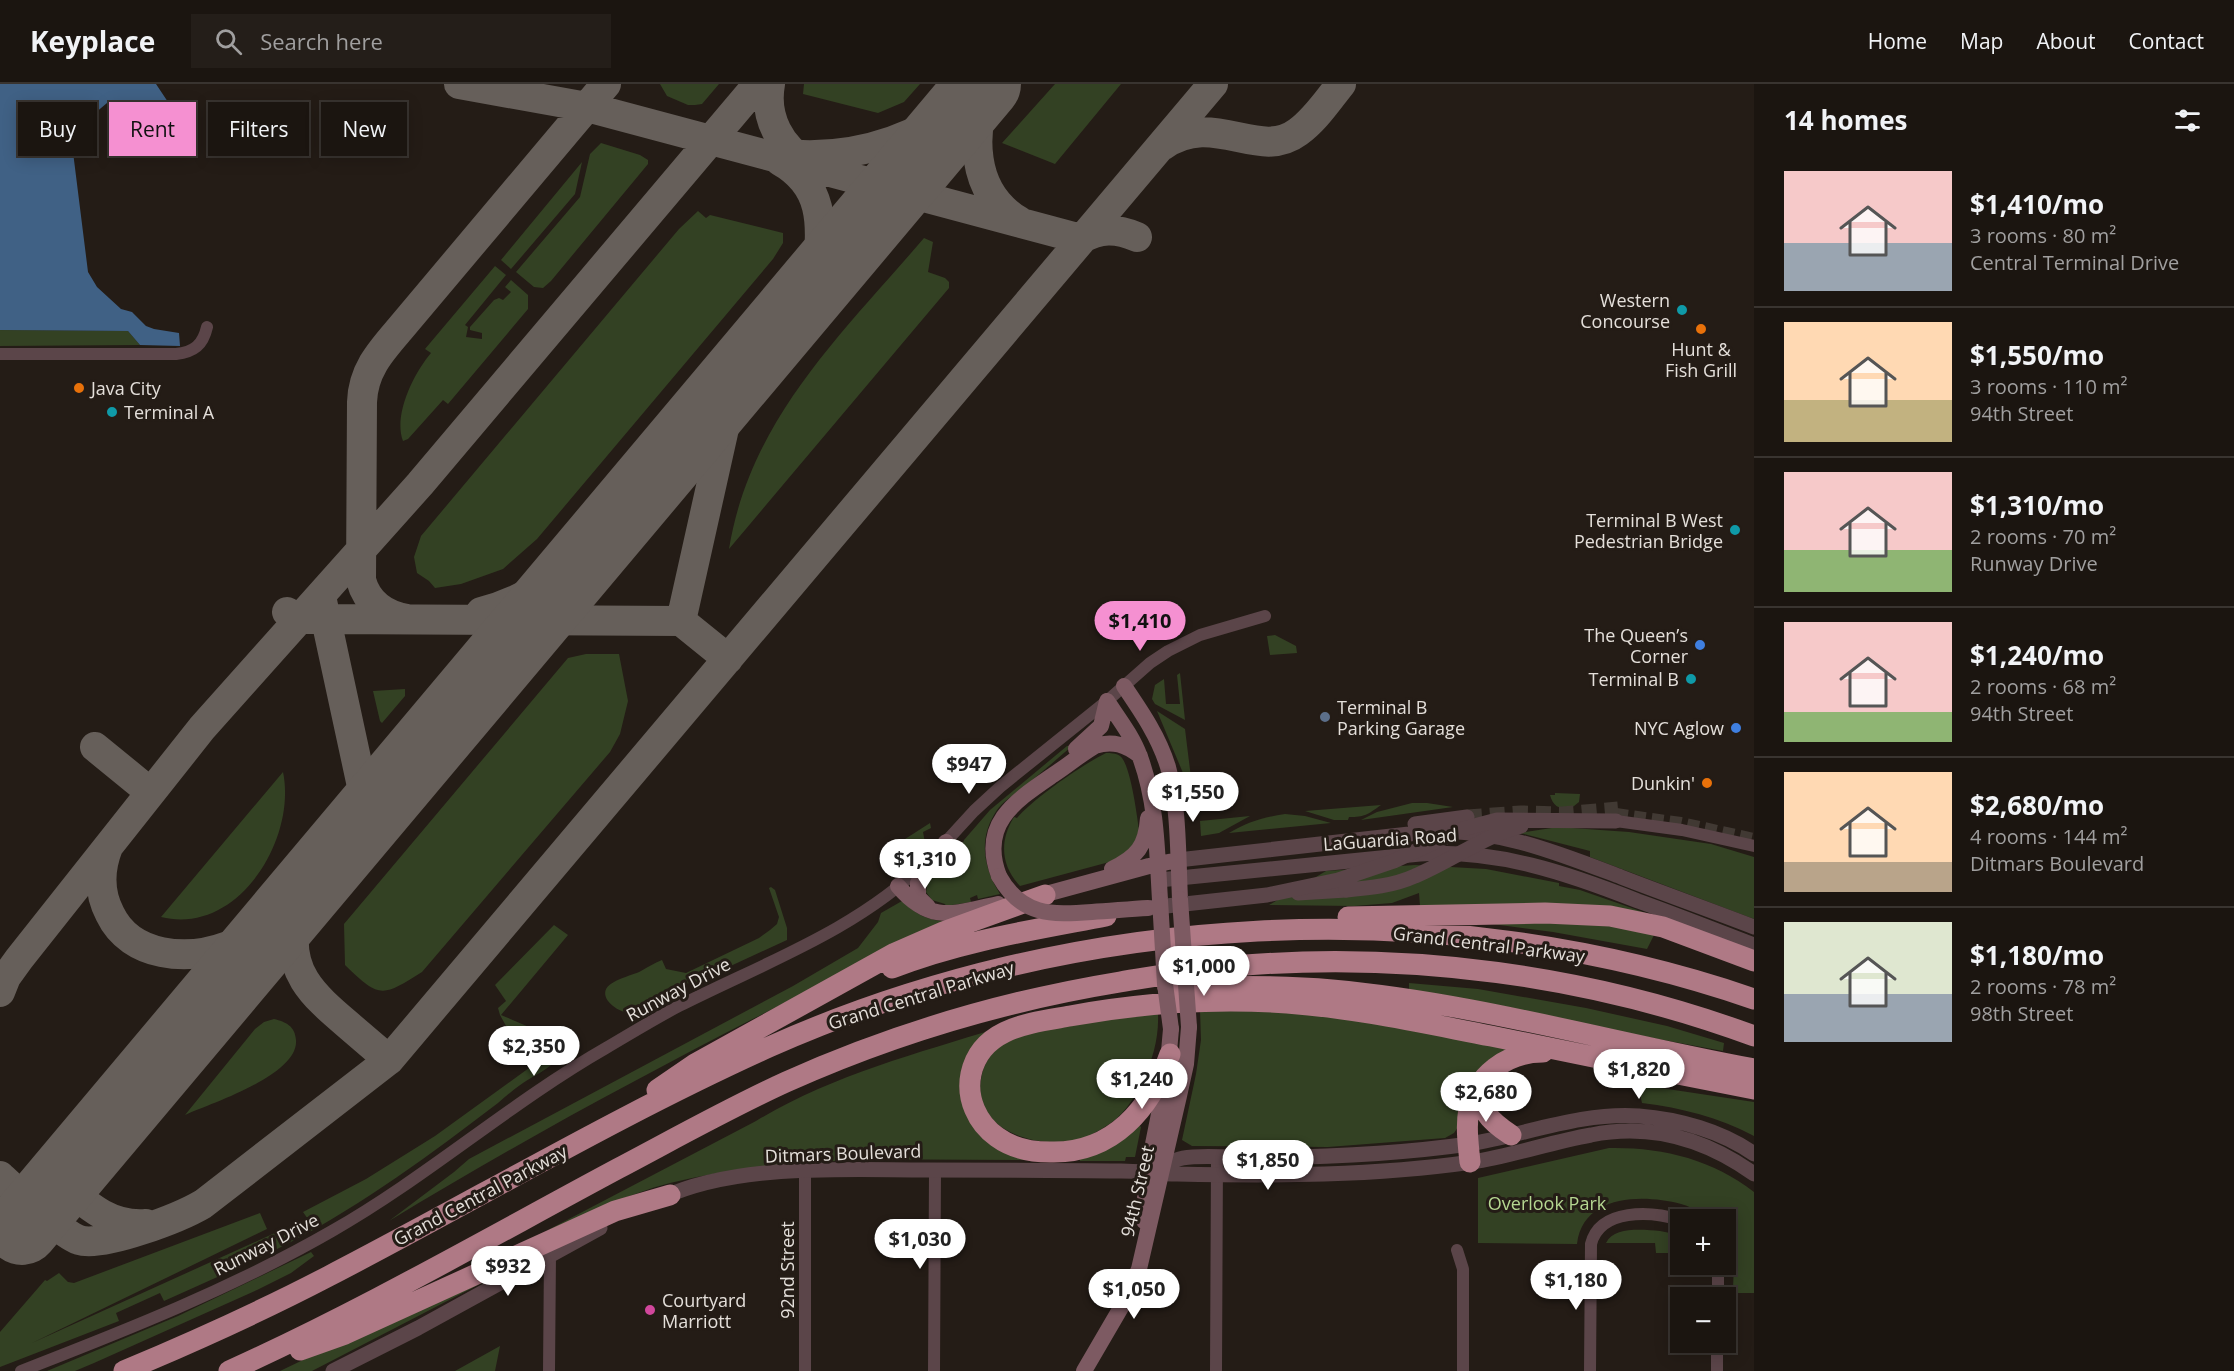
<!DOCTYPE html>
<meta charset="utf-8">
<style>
body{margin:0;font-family:"Open Sans",sans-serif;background:#241e19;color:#f1f3f6;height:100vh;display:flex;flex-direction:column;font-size:22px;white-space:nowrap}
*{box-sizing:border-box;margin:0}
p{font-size:20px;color:#a09f9f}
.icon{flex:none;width:33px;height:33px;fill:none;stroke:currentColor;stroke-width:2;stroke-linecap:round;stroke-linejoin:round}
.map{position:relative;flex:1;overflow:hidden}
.details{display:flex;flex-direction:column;background:#1b1510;width:480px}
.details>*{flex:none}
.banner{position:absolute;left:18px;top:18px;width:570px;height:54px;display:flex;gap:12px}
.fabs{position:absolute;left:1670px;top:1125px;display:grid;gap:12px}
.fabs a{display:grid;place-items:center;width:66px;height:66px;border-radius:0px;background:#1b1510;box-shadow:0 3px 15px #0003,0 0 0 2px #393430;font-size:30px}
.price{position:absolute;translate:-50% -51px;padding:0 14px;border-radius:21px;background:#fff;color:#222;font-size:20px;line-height:39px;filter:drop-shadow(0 2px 3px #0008)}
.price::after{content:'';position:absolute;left:50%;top:36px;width:18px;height:14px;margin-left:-9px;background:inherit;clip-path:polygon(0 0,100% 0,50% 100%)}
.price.on{background:#f590d1;color:#111}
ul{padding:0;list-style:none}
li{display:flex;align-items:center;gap:18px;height:150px;padding:0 30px}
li+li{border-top:2px solid #393430}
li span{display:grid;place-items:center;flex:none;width:168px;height:120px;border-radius:0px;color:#555}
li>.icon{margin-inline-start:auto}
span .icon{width:72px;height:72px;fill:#fffc;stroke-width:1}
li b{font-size:26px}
h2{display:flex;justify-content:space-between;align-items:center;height:72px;padding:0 30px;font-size:26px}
.tag{padding:0 21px;border-radius:0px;background:#1b1510;box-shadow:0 3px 15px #0003,0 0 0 2px #393430;font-size:21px;line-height:54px}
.tag.on{background:#f590d1;color:#111}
header{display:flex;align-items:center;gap:36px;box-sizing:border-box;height:84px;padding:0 30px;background:#1b1510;border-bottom:2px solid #393430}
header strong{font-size:28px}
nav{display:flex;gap:33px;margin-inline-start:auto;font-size:21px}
.search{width:420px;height:54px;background:#241e19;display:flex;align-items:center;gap:15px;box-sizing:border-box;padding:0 21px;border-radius:0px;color:#a09f9f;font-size:22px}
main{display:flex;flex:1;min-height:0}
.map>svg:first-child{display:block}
.green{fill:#334123}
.water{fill:#406185}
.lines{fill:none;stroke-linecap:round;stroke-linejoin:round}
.taxiway{stroke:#665f5a;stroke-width:30}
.runway{stroke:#665f5a;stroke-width:74}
.minor-tunnel{stroke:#413933;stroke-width:12;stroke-dasharray:12 6;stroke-linecap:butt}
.tertiary-tunnel{stroke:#413933;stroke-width:15;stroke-dasharray:15 8;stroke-linecap:butt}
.minor{stroke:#5b4549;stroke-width:12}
.tertiary{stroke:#5b4549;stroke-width:15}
.secondary{stroke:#7d5a62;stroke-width:16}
.motorway{stroke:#af7985;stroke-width:21}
.tertiary-bridge{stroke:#5b4549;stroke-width:15}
.secondary-bridge{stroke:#7d5a62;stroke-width:16}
.culture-dot{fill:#0f9aa8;stroke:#241c16;stroke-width:2}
.food-dot{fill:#e8710a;stroke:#241c16;stroke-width:2}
.shop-dot{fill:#3f7fe0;stroke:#241c16;stroke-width:2}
.service-dot{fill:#5c6f8a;stroke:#241c16;stroke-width:2}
.hotel-dot{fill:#d1479c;stroke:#241c16;stroke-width:2}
.labels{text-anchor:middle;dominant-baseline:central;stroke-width:6;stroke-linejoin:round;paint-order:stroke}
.poi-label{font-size:18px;fill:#e4dfda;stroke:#241c16;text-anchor:end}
.street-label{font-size:18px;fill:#e4dfda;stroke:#241c16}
.park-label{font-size:18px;fill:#b5d791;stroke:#241c16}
</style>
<header>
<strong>Keyplace</strong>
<div class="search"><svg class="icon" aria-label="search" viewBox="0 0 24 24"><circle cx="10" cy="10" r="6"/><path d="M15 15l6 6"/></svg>Search here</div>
<nav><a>Home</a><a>Map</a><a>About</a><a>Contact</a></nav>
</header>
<main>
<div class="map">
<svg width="1754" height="1287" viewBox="0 0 1754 1287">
<rect width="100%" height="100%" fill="#241c16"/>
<path class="green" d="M 660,0 L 719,0 L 702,20 L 695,21 L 688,21 L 667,12 Z
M 804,0 L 920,0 L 904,18 L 878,29 L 803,10 Z
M 1055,0 L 1121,0 L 1055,80 L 1002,59 Z
M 601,59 L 640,71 L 648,76 L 648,80 L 551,197 L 543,204 L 534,203 L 516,188 L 580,113 L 590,70 Z
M 582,78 L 575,110 L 511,185 L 501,176 Z
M 698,127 L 706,134 L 710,131 L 783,149 L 783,159 L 773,175 L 537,455 L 503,485 L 461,500 L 435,504 L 429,497 L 417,489 L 414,473 L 421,452 L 679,145 Z
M 924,154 L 933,158 L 928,188 L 945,194 L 949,198 L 949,204 L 729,465 C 750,335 842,250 924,154 Z
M 495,182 L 506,191 L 465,241 L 468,243 L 466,253 L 482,255 L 482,249 L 470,246 L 470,243 L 494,216 L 499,214 L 503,216 L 511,208 L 505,203 L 511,196 L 528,211 L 528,225 L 448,320 L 443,316 L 408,355 L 403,357 C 393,331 414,289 431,269 L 425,265 Z
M 0,246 L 128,247 L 140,261 L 0,262 Z
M 1275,551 L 1296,562 L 1297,569 L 1270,571 L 1267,552 Z
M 586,570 L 619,570 L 628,617 L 620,650 L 610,668 L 422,888 C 382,913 380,915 345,881 L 344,840 L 568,574 Z
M 1180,589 L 1185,636 L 1155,620 L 1152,615 L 1155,601 L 1164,595 L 1166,620 L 1180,620 L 1177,591 Z
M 405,605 L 405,612 L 382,639 L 380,637 L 373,607 Z
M 1157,627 L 1185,645 L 1193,710 L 1190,710 L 1183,689 Z
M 1067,662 L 1072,662 C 1056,676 1041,689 1025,702 C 1016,710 1004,716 997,726 C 978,754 983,783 1000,810 L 978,815 L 977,811 L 970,814 L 971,818 L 946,822 L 945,820 L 932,816 L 926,808 L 928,798 L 961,764 L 964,756 L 990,726 Z
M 1106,669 C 1110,669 1116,669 1120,672 C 1131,680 1138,738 1140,754 L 1128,773 L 1020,802 C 1001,782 999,757 1014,733 L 1017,734 C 1033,715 1083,680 1106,669 Z
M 283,688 C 297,755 238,852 161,833 Z
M 1555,709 L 1580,710 L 1579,718 L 1569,726 C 1558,724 1553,722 1550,711 L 1555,711 Z
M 1412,719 L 1427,719 L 1453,723 L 1361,736 L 1377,728 Z
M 1381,721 C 1367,731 1365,733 1349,733 L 1348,736 L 1334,736 L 1305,727 Z
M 1285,730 L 1305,732 L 1331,739 L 1229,749 C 1247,738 1264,733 1285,730 Z
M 1250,732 L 1219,749 L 1201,752 L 1200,737 Z
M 930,739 L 931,744 L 923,748 L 926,764 L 902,783 L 888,766 Z
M 1558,743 L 1629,748 L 1711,760 L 1754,773 L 1754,835 L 1590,773 L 1590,767 L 1520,749 Z
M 1415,781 L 1486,785 L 1559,799 L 1559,802 L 1580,806 L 1646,829 L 1644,831 L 1420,822 L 1419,809 L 1392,819 L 1354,822 L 1269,821 L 1326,787 Z
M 771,803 L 775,806 L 787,844 L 787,856 L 696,898 L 679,901 L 628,928 C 620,928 613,923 608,917 C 595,898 630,893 641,887 C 648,883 654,879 662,876 L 666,885 L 686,889 L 759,854 L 770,846 L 777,840 L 779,833 L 769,804 Z
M 902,817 C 916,830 927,837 947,837 C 758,931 569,1027 389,1137 L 454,1088 L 469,1075 L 793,902 L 858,864 L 878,838 L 881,829 Z
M 1591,837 L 1656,847 L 1647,865 L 1553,848 L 1492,840 Z
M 554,841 L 568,851 L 501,931 L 550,952 L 550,945 L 559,946 C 573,976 543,986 523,999 C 514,1005 506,1012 498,1019 C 431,1070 364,1120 289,1159 C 248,1180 206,1198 164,1217 L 160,1209 L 116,1229 L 119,1237 L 0,1283 L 0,1248 L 45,1196 L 47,1197 L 59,1189 L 68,1198 L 74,1199 L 260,1129 L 267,1145 L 32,1259 L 277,1148 L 281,1153 L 310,1138 L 303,1128 L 366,1095 L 435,1052 L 529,984 L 500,931 L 498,924 L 506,917 L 495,901 Z
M 1409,899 L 1478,905 L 1586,924 L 1667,942 L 1724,959 L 1723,967 L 1409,909 Z
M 1200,926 L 1264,926 L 1369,937 L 1510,962 L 1460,1040 L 1454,1049 L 1445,1054 L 1328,1063 L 1192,1062 L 1182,1056 L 1196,990 L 1201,956 Z
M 1158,930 C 1159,953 1153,975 1143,996 C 1134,1015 1122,1034 1103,1044 C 1095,1049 1084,1055 1074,1057 C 1031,1064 969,1044 982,990 C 986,973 999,960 1014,954 C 1053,937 1115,935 1158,930 Z
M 274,935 C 286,938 295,942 296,956 C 299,991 212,1019 185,1031 L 255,945 L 264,938 Z
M 998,944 L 963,1005 L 1025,1072 L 1025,1076 C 907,1076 785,1070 670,1099 C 627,1110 586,1131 546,1147 L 756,1037 C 830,992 915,970 998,944 Z
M 1641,1001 L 1754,1018 L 1754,1052 C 1718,1033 1682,1024 1642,1019 L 1640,1010 Z
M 1138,1040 L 1141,1043 L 1135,1073 L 1126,1073 L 1125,1077 L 1080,1077 L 1079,1072 Z
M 1609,1064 C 1661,1063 1712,1075 1754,1108 L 1754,1209 L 1733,1209 C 1733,1195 1735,1178 1733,1164 C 1732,1153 1725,1146 1725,1136 C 1711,1136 1696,1124 1681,1120 C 1643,1110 1583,1110 1577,1160 L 1478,1159 L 1478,1094 Z
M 1660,1147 L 1680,1151 L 1680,1169 L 1656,1169 L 1655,1159 L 1606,1159 C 1614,1142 1644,1146 1660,1147 Z
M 311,1168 L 314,1172 L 291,1189 L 257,1206 L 94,1279 L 75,1287 L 47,1287 L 178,1232 Z
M 507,1186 L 312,1287 L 280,1287 L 355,1251 Z
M 500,1262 L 495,1287 L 455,1287 Z"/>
<path class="water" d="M 0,0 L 156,0 L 168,18 L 138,17 L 107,19 L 88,35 L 73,68 L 88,188 L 97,203 L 121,225 L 132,228 L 146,242 L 154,245 L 179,249 L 180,262 L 140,261 L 128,247 L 0,246 Z"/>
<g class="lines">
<path class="taxiway" d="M 459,0 L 587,23 L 1081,155 C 1100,144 1116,144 1137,153
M 770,0 C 764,33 780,64 809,80
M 990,0 C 970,47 970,108 1019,137
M 1162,62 C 1214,25 1258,78 1298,48 C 1315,36 1328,16 1341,0
M 802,71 C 865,73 922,51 972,14
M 780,77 C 830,105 820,150 817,198
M 322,517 L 368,730
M 287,528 L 299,535 L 326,535 L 681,537 L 728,575
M 481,528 C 525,517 559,493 593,463
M 407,535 C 384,531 367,519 361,496 L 362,318 C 363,287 380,268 399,246 L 606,0
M 681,537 L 725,340 L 738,309 L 769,255
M 95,663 L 150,708
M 108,763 C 99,786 99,809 110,830 C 131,874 188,877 228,862 C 248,854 266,841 284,829
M 308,801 C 304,813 298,824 296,836 C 285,887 313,911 347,940 C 361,952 375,964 389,976
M 0,908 L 6,893 L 19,875 L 202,644 L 420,400 L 758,0
M 0,1092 C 16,1107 60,1149 79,1156 C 103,1164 181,1133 203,1120 L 389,976 L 1213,0
M 60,1098 C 86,1120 109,1143 146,1140"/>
<path class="runway" d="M 22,1144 L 984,0"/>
<path class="minor-tunnel" d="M 1616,730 L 1681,739 L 1754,755"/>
<path class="tertiary-tunnel" d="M 1467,733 L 1521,729 L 1563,730 L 1618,725"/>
<path class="minor" d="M 0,270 L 176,270 C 194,268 203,261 207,243
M 1616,737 L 1682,746 L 1754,762
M 941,763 L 974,727 L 1000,703 L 1107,617 L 1150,579 L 1168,567 L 1200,551 L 1265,532
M 1457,1166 L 1463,1185 L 1463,1287
M 1718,1214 L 1718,1180
M 21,1287 C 127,1246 233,1204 332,1147 C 427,1093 510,1019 606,964 C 630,950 654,935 679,922 C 764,879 857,846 926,778
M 549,1287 L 550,1171
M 805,1287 L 805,1086
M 934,1287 L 935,1086
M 1216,1287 L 1217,1074
M 1590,1287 L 1591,1160 C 1600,1124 1651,1127 1680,1136
M 1717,1287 L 1717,1258"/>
<path class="tertiary" d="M 1415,740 L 1467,733
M 1178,776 L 1427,748 C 1495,743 1558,769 1621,793 C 1665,810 1710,826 1754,843
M 1159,796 L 1420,770 C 1497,765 1567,789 1638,817 C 1677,831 1715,846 1754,861
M 1298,809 L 1346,806
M 1153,1085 C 1162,1082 1173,1076 1183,1074 C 1203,1070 1239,1074 1260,1074 C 1330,1073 1399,1070 1469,1060 C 1525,1051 1580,1028 1639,1032 C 1678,1035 1722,1047 1754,1070
M 662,1114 C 737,1079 845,1086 926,1086 C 991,1086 1056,1086 1121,1087 C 1140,1087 1158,1090 1177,1090 C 1275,1092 1374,1092 1472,1078 C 1512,1072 1551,1058 1591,1051 C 1651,1039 1705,1055 1754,1090
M 333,1287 L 418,1244 L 600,1144"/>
<path class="secondary" d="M 1124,602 C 1141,627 1159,653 1168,683 C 1179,722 1178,774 1180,815
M 1107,617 C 1119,635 1133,653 1140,673 C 1157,719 1157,768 1160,816
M 1076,665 L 1101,642 L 1107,617
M 1112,785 C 1137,773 1146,762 1148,734
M 999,792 C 979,740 1015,717 1053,691 C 1067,682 1081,670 1095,662 C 1113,656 1126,661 1140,672
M 898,802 C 931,841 955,829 998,820
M 1035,813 L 1149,782 L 1178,776
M 928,823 L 918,813 L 918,799 L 946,758
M 1144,1137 L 1146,1095 L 1167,990 L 1171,945
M 1084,1287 L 1126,1215 L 1139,1185 L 1179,1012 L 1186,980 L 1189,943"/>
<path class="motorway" d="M 1348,833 L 1545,829 L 1610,832 L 1663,843 L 1754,877
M 892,884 C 961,857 1033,846 1106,832
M 1168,904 C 1222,902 1278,901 1332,906 C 1475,919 1613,959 1754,985
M 1170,970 C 1151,1024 1113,1070 1050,1068 C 1032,1068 1012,1064 997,1053 C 977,1039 966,1014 971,990 C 981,943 1031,939 1070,932 C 1141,919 1214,914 1287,919 C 1356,924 1423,939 1491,952 C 1579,970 1666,988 1754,1005
M 1484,999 C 1475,1024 1491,1038 1511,1051
M 657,1006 L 695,980 L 895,869 L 943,848 L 1045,811
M 1470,1078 C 1466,1041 1462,1010 1495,984 C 1509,973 1526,968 1543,968
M 300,1266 L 345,1250 L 615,1127 L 670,1111
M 124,1287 C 193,1258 262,1227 329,1192 C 476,1116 618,1031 769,963 C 1074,827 1438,806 1754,915
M 229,1287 C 362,1227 490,1153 619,1084 C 674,1055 729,1024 786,998 C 893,950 1004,917 1120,898 C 1158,892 1195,885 1233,882 C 1408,867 1589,891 1754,952"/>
<path class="tertiary-bridge" d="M 1346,806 C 1369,804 1393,802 1415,792 C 1451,777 1482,753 1521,742
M 1148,824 L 1267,811 L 1338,796 L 1394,777 L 1463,745 L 1497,736 L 1616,737"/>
<path class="secondary-bridge" d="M 999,792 C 1021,832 1051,831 1092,828 C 1110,827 1129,825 1148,824
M 1180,815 L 1189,943
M 1160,816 L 1165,900 L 1171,945"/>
</g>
<g class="culture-dot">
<circle cx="1682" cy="226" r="6"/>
<circle cx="112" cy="328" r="6"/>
<circle cx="1735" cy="446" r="6"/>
<circle cx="1691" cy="595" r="6"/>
</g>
<g class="food-dot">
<circle cx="1701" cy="245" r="6"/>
<circle cx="79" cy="304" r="6"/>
<circle cx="1707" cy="699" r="6"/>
</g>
<g class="shop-dot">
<circle cx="1700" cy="561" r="6"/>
<circle cx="1736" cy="644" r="6"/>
</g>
<circle class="service-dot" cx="1325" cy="633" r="6"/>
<circle class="hotel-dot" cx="650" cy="1226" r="6"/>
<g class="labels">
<g class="poi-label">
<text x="1670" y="216">Western<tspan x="1670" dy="21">Concourse</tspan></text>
<text x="1701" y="265" text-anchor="middle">Hunt &amp;<tspan x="1701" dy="21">Fish Grill</tspan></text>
<text x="91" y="304" text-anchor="start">Java City</text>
<text x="124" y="328" text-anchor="start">Terminal A</text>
<text x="1723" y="436">Terminal B West<tspan x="1723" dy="21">Pedestrian Bridge</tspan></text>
<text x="1688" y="551">The Queen’s<tspan x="1688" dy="21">Corner</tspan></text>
<text x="1679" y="595">Terminal B</text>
<text x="1337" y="623" text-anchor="start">Terminal B<tspan x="1337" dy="21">Parking Garage</tspan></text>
<text x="1724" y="644">NYC Aglow</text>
<text x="1695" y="699">Dunkin'</text>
<text x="662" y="1216" text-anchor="start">Courtyard<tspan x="662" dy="21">Marriott</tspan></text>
</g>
<g class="street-label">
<text transform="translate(1390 755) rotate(-4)">LaGuardia Road</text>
<text transform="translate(1489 860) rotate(7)">Grand Central Parkway</text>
<text transform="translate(678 905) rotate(-28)">Runway Drive</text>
<text transform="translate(921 911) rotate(-17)">Grand Central Parkway</text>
<text transform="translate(843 1069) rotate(-2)">Ditmars Boulevard</text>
<text transform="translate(1137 1107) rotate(-77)">94th Street</text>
<text transform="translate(480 1111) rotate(-28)">Grand Central Parkway</text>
<text transform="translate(266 1160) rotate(-27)">Runway Drive</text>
<text transform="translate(787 1186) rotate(-90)">92nd Street</text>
</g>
<g class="park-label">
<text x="1547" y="1119">Overlook Park</text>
</g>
</g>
</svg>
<div class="fabs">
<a>+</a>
<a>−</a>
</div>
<b class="price on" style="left:1140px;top:568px">$1,410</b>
<b class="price" style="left:969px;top:711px">$947</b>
<b class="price" style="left:1193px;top:739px">$1,550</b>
<b class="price" style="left:925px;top:806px">$1,310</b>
<b class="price" style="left:1204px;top:913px">$1,000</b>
<b class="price" style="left:534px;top:993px">$2,350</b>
<b class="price" style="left:1639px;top:1016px">$1,820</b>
<b class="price" style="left:1142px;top:1026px">$1,240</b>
<b class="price" style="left:1486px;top:1039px">$2,680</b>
<b class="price" style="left:1268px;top:1107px">$1,850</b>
<b class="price" style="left:920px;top:1186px">$1,030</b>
<b class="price" style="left:508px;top:1213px">$932</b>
<b class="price" style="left:1576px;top:1227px">$1,180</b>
<b class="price" style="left:1134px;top:1236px">$1,050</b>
<div class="banner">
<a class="tag">Buy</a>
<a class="tag on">Rent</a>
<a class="tag">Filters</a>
<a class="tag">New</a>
</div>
</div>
<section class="details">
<h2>14 homes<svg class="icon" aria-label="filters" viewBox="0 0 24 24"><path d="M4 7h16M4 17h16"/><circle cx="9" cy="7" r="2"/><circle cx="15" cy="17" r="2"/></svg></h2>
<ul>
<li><span style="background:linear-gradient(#f6c9c9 60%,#9aa5b1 0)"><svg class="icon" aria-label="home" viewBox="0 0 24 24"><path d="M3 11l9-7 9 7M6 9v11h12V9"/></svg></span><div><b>$1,410/mo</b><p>3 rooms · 80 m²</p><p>Central Terminal Drive</p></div></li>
<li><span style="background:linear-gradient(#ffd9b3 65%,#c2b280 0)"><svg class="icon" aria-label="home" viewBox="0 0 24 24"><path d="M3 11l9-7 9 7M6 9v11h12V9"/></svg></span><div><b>$1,550/mo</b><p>3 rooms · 110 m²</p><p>94th Street</p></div></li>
<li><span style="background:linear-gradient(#f6c9c9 65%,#8fb573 0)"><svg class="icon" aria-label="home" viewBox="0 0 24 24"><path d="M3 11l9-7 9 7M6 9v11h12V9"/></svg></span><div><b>$1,310/mo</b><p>2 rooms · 70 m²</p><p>Runway Drive</p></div></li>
<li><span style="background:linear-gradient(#f6c9c9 75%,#8fb573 0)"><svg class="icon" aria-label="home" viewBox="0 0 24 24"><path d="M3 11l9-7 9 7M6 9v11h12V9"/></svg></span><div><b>$1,240/mo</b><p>2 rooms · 68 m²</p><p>94th Street</p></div></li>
<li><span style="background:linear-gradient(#ffd9b3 75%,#b9a48a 0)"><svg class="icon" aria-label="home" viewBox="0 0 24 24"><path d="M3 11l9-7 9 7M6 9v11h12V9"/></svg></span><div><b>$2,680/mo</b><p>4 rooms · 144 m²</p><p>Ditmars Boulevard</p></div></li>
<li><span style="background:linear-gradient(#dfe7d0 60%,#9aa5b1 0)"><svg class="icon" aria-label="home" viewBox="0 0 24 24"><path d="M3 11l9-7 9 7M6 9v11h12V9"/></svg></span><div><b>$1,180/mo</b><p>2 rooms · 78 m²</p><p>98th Street</p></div></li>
</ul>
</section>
</main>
